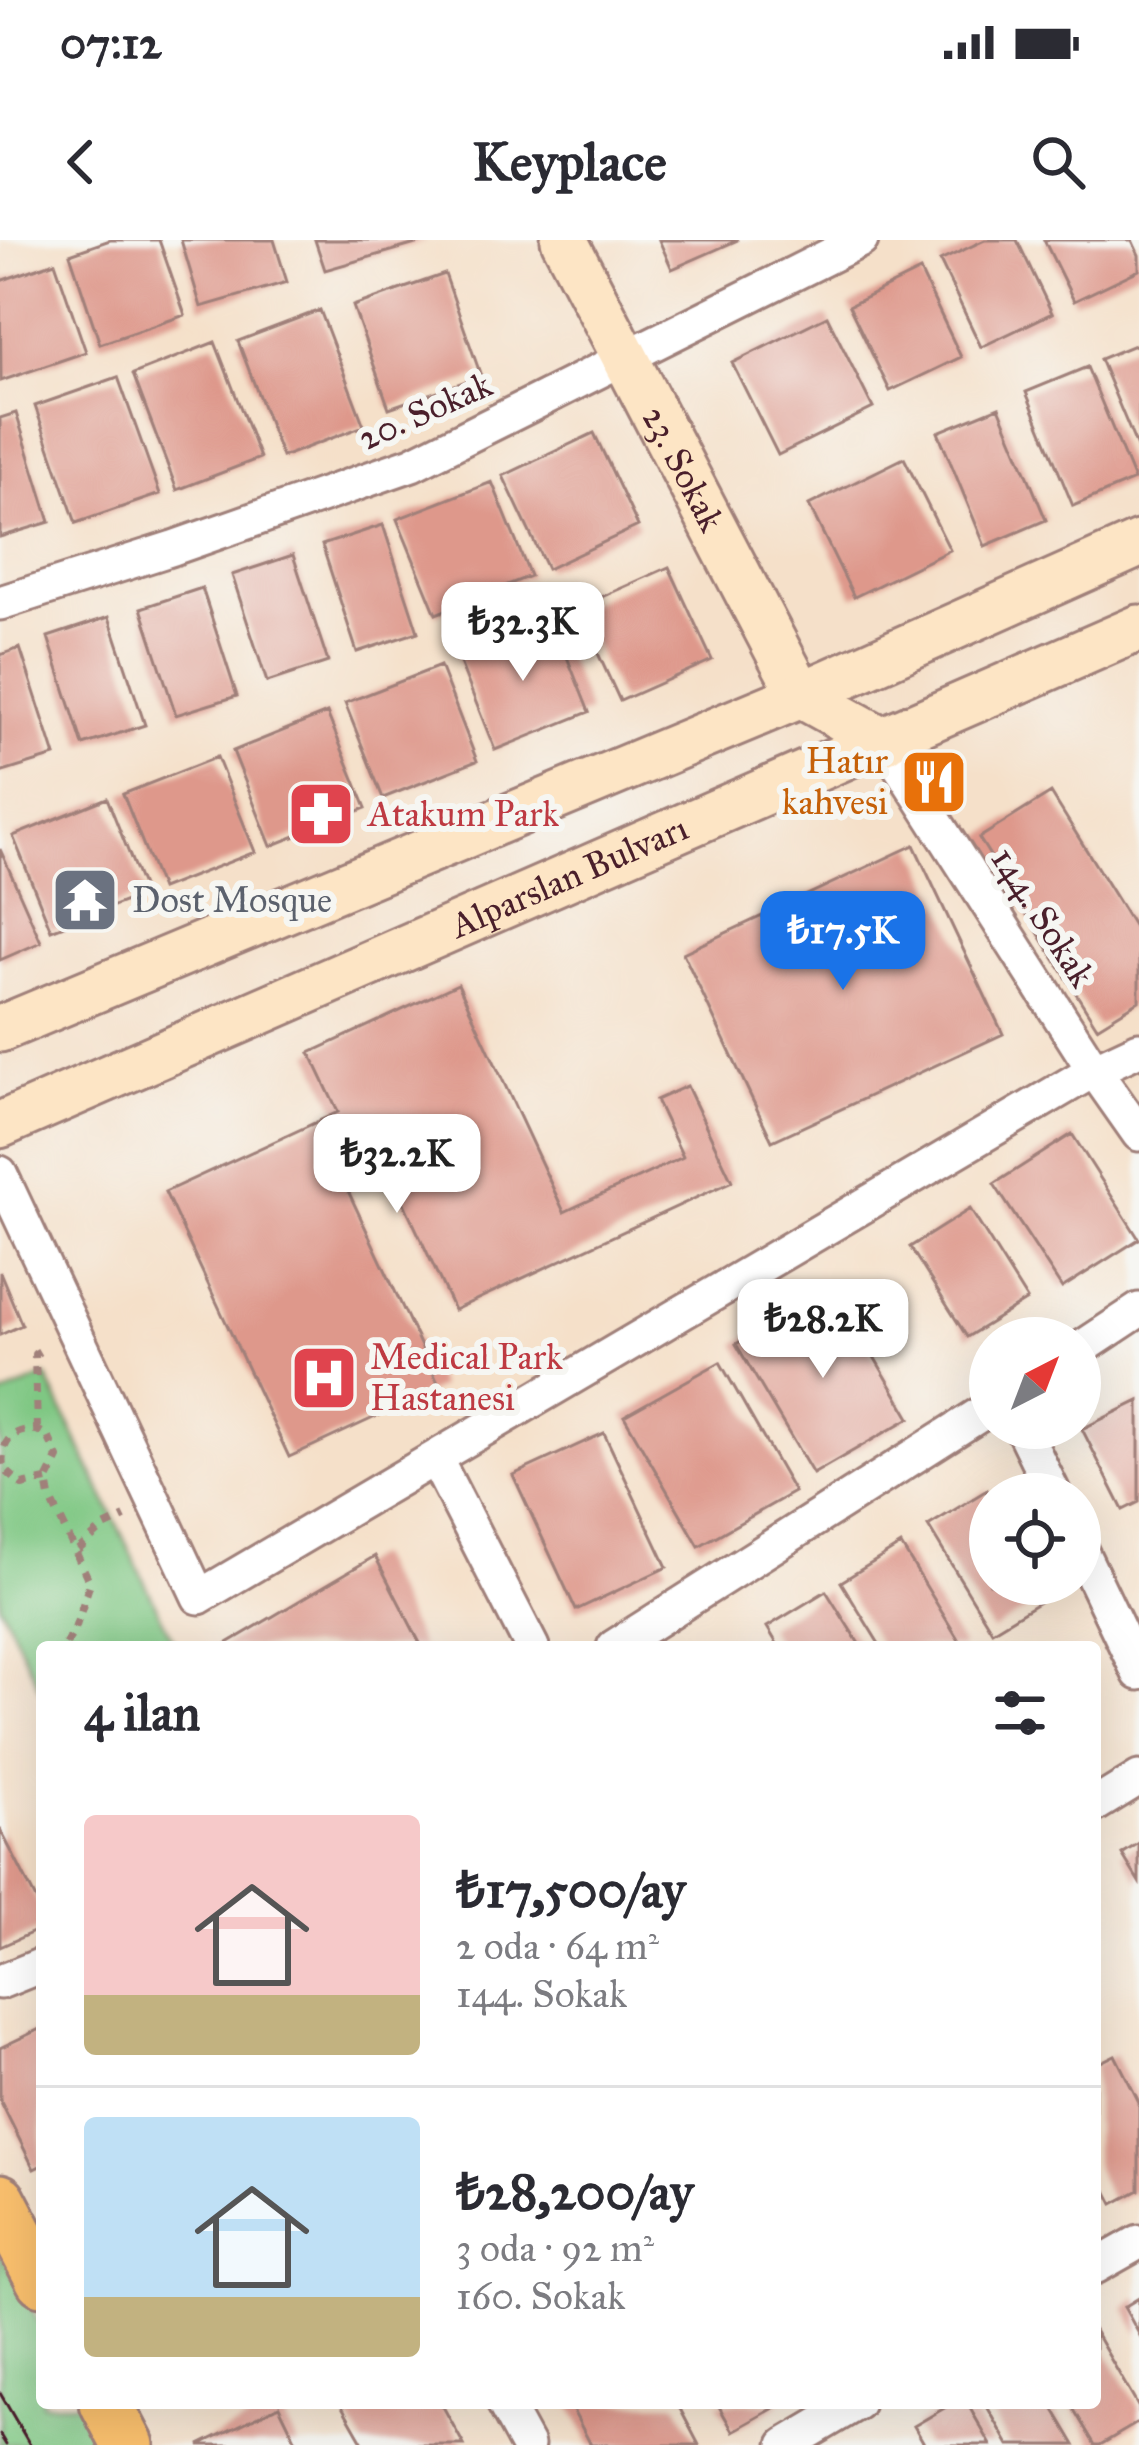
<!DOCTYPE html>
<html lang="tr">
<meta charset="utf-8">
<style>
body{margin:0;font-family:"IM FELL Great Primer",serif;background:#f2f2f3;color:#2b2b33;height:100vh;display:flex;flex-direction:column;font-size:45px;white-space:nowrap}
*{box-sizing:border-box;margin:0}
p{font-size:39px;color:#7c7c81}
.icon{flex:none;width:66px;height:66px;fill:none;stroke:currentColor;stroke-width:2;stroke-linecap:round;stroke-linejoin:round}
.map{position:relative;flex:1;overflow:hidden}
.sheet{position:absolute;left:36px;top:1401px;width:1065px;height:768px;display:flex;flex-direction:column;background:#fff;border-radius:12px;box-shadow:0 12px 48px #0002}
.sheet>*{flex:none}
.needle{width:78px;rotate:42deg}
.fabs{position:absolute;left:969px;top:1077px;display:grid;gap:24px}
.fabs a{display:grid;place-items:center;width:132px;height:132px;border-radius:50%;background:#fff;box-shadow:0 12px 48px #0002;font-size:60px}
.price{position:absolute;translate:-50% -102px;padding:0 27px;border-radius:24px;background:#fff;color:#222;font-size:39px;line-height:78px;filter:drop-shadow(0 3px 6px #0008)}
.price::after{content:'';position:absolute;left:50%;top:72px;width:36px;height:27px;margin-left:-18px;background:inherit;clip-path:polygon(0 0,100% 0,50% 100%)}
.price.active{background:#1a73e8;color:#fff}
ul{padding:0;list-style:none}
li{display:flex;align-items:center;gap:36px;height:300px;padding:0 48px}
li+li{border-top:3px solid #e1e1e2}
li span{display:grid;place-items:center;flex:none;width:336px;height:240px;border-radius:12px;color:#555}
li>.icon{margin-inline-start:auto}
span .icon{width:144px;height:144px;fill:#fffc;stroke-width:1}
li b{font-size:51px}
h2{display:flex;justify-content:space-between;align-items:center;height:144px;padding:0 48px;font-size:51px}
.status{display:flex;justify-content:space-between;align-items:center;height:84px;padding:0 60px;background:#fff;direction:ltr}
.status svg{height:33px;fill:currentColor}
header{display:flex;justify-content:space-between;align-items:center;height:156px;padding:0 48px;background:#fff;font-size:54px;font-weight:700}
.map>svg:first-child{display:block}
.green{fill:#7fc783;stroke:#647357;stroke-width:3}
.building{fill:#de988b}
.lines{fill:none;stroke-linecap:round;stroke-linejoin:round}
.street-casing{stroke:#a0807a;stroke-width:39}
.secondary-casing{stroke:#a0807a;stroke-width:51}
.primary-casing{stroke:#a0807a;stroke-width:57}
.path{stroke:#a0807a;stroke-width:8;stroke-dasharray:9 9;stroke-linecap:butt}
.street{stroke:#fff;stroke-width:33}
.secondary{stroke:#fde5c5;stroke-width:45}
.primary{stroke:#f9bf6d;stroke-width:51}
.tram{stroke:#4a1f2b;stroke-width:3}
.labels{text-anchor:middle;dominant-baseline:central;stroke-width:12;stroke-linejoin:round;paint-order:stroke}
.street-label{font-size:36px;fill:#4a1f2b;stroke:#f6f6f2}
.food-label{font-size:36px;fill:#c56008;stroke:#f6f6f2;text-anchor:end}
.health-label{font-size:36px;fill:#be3a42;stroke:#f6f6f2;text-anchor:start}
.worship-label{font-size:36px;fill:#5b616d;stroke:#f6f6f2;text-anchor:start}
</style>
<div class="status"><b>07:12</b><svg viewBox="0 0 49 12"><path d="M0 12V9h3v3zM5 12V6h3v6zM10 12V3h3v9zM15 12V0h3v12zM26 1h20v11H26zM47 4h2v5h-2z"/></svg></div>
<header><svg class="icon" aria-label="back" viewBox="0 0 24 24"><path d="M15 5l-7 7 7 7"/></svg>Keyplace<svg class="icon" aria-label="search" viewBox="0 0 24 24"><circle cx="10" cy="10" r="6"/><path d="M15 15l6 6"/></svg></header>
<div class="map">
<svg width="1139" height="2205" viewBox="0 0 1139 2205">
<rect width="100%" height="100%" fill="#f6f6f2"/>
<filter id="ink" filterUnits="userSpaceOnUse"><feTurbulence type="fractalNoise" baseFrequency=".00833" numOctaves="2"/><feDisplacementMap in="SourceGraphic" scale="24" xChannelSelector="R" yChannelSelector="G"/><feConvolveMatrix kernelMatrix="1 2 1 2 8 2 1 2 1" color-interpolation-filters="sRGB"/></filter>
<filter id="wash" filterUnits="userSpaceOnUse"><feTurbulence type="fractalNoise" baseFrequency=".004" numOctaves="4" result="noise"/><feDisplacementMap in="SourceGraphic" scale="48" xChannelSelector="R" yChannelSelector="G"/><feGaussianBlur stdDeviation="2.7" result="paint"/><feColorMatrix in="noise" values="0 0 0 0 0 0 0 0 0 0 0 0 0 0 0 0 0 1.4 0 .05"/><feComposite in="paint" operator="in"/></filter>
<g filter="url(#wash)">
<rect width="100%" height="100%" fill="#f5e0c9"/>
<path class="green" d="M 46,1136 L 173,1401 L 161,1407 L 42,1407 L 42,1454 L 0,1364 L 0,1157 Z
M 0,2010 L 42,2088 L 42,2163 L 83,2163 L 105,2205 L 0,2205 Z"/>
<g id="blocks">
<path class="building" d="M 110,0 L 159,0 L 185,75 L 100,104 L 70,14 Z
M 181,0 L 274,0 L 287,42 L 201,67 Z
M 315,0 L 426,0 L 426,1 L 325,30 Z
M 659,0 L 738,0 L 672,29 Z
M 985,0 L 1017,0 L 1052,73 L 981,107 L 940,21 Z
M 1044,0 L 1132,0 L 1139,15 L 1139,30 L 1074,61 Z
M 55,22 L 86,112 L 1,141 L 0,41 Z
M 920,31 L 961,117 L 890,151 L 849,66 Z
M 445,34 L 481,136 L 389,168 L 353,66 Z
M 320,70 L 364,186 L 282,217 L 238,101 Z
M 827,76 L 873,168 L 778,215 L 732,123 Z
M 215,102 L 260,218 L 177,250 L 133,134 Z
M 1139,103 L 1139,212 L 1100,119 Z
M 1087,127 L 1134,240 L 1073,266 L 1026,152 Z
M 118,137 L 160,254 L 76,283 L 35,166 Z
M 999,167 L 1046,280 L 985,306 L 938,192 Z
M 16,173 L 50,282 L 0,297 L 0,178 Z
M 594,193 L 638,286 L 547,329 L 503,236 Z
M 904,218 L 950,310 L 854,357 L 809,265 Z
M 492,242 L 530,336 L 436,374 L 397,279 Z
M 383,285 L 418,392 L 357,412 L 322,305 Z
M 293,315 L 328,422 L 267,442 L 232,335 Z
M 669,327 L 712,420 L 620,461 L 577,368 Z
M 202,348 L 237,456 L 176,475 L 141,368 Z
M 109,377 L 145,485 L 83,505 L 48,397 Z
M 551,377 L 589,472 L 495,510 L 457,415 Z
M 20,408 L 55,516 L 0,533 L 0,415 Z
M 440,426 L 477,521 L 383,558 L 345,463 Z
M 327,473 L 366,568 L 271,606 L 233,511 Z
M 217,517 L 255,612 L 161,649 L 123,554 Z
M 1051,553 L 1139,695 L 1139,761 L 1097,787 L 979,598 Z
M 107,558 L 145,654 L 51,690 L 13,596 Z
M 914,605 L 1003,794 L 772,901 L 683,713 Z
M 0,609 L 41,702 L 0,720 Z
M 458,744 L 564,972 L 683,917 L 656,860 L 687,846 L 732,941 L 454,1070 L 382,916 L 341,936 L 440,1147 L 289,1217 L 165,952 L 338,872 L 310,813 Z
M 1072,894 L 1139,999 L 1062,1048 L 994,944 Z
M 970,969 L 1027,1060 L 967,1097 L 910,1007 Z
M 0,1032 L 22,1085 L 0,1095 Z
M 833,1047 L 910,1178 L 813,1234 L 736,1104 Z
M 720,1122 L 794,1252 L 699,1306 L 624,1176 Z
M 1139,1161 L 1139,1262 L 1123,1270 L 1082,1189 Z
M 604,1193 L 667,1327 L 576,1370 L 513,1235 Z
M 987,1250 L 990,1344 L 1045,1344 L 1051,1355 L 992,1391 L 928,1286 Z
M 901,1305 L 963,1407 L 881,1407 L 841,1342 Z
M 375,1316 L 422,1407 L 221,1407 Z
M 826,1351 L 861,1407 L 779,1407 L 767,1387 Z
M 0,1589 L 42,1671 L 42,1688 L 0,1707 Z
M 1139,1603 L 1139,1642 L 1122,1614 Z
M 42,1788 L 42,1925 L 34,1929 L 0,1860 L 0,1808 Z
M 1115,1815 L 1139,1862 L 1139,1950 L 1113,1964 L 1095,1929 L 1095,1825 Z
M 1139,2058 L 1139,2094 L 1124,2067 Z
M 1095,2092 L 1139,2168 L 1139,2182 L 1100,2205 L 1095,2205 L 1070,2163 L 1095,2163 Z
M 340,2163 L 441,2163 L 464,2205 L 364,2205 Z
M 569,2163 L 677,2163 L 699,2205 L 591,2205 Z
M 717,2163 L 783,2163 L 733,2191 Z
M 953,2163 L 967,2163 L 991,2205 L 925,2205 L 914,2186 Z
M 985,2163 L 1050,2163 L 1075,2205 L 1009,2205 Z
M 279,2166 L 298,2205 L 199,2205 Z"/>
</g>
</g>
<g filter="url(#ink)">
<use href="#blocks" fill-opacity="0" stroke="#a0807a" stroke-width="3"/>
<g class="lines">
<defs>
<path id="street" d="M 0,363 L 173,308 L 412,224 L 861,0
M 884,501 L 1094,830 L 1139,894
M 0,933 L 199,1357 L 1094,830 L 1139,809
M 1080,1109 L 1139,1070
M 1022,1188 L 1054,1254
M 435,1218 L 532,1407
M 1080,1309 L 1139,1433
M 614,1407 L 990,1168
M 1095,1565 L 1139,1538
M 0,1742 L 42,1725
M 1095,2027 L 1139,2002
M 504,2163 L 527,2205
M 786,2205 L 857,2163"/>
<g id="secondary">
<path id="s1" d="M 564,0 L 801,455 L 884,501"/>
<path d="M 0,789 L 801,455 L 1139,304"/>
<path id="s2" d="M 0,885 L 1139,388"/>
</g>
<path id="primary" d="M 0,1960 L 42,2040
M 106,2163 L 128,2205"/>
</defs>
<use href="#street" class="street-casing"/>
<use href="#secondary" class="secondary-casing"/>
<use href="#primary" class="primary-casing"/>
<path class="path" d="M 37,1190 L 35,1114 L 47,1107
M 47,1240 L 22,1245 L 3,1228 C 0,1204 11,1188 37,1190 L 48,1196 L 58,1218 L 47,1240 L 50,1257 L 90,1343 L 75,1389 L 64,1407
M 78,1310 L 104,1287 L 125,1277"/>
<use href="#street" class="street"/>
<use href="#secondary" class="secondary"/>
<use href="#primary" class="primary"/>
<path class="tram" d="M 0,2153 L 30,2205
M 0,2195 L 6,2205"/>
</g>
</g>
<defs>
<symbol id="restaurant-square" viewBox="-11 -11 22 22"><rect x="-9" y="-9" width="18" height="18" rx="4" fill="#e8710a" stroke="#f6f6f2"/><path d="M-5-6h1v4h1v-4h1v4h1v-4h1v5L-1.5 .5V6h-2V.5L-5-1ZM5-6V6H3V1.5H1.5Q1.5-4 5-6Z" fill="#fff"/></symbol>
<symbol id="pharmacy-square" viewBox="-11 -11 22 22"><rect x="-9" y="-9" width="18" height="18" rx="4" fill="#e0444e" stroke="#f6f6f2"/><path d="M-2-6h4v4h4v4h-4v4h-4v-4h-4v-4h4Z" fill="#fff"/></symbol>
<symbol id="temple-square" viewBox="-11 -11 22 22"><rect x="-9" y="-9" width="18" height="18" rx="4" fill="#6b7280" stroke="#f6f6f2"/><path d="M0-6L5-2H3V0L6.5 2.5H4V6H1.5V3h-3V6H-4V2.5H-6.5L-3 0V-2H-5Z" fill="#fff"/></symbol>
<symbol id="hospital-square" viewBox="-11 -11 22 22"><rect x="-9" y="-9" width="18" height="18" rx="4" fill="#e0444e" stroke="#f6f6f2"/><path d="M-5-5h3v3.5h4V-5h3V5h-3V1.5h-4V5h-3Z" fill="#fff"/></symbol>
</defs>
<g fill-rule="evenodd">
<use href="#restaurant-square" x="896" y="504" width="76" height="76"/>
<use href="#pharmacy-square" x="283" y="536" width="76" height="76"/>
<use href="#temple-square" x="47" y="622" width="76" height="76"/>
<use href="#hospital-square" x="286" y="1100" width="76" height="76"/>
</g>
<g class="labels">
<g class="street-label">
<text transform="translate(425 171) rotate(-24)">20. Sokak</text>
<text stroke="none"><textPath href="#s1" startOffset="258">23. Sokak</textPath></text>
<text stroke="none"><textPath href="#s2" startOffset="621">Alparslan Bulvarı</textPath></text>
<text transform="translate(1043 677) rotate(57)">144. Sokak</text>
</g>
<g class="food-label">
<text x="888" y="521">Hatır<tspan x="888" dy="41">kahvesi</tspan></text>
</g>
<g class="health-label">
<text x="368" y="574">Atakum Park</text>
<text x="370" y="1117">Medical Park<tspan x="370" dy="41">Hastanesi</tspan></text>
</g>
<g class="worship-label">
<text x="132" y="660">Dost Mosque</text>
</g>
</g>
</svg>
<div class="fabs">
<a><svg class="needle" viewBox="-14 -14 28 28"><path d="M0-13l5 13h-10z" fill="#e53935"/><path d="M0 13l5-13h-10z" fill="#7c7c81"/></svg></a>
<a><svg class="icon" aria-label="locate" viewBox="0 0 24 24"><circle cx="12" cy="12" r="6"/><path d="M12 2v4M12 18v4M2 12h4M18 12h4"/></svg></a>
</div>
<b class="price" style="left:523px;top:444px">₺32.3K</b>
<b class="price active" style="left:843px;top:753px">₺17.5K</b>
<b class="price" style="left:397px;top:976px">₺32.2K</b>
<b class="price" style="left:823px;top:1141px">₺28.2K</b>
<section class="sheet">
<h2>4 ilan<svg class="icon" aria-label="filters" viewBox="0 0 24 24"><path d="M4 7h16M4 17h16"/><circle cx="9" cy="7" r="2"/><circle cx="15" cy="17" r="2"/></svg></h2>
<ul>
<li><span style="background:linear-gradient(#f6c9c9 75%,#c2b280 0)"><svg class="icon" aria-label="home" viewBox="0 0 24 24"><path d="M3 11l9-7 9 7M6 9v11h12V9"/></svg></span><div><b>₺17,500/ay</b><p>2 oda · 64 m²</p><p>144. Sokak</p></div></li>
<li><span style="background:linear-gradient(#bfe0f5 75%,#c2b280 0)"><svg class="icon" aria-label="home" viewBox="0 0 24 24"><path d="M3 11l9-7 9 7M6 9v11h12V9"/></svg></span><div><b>₺28,200/ay</b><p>3 oda · 92 m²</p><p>160. Sokak</p></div></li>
</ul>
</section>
</div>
